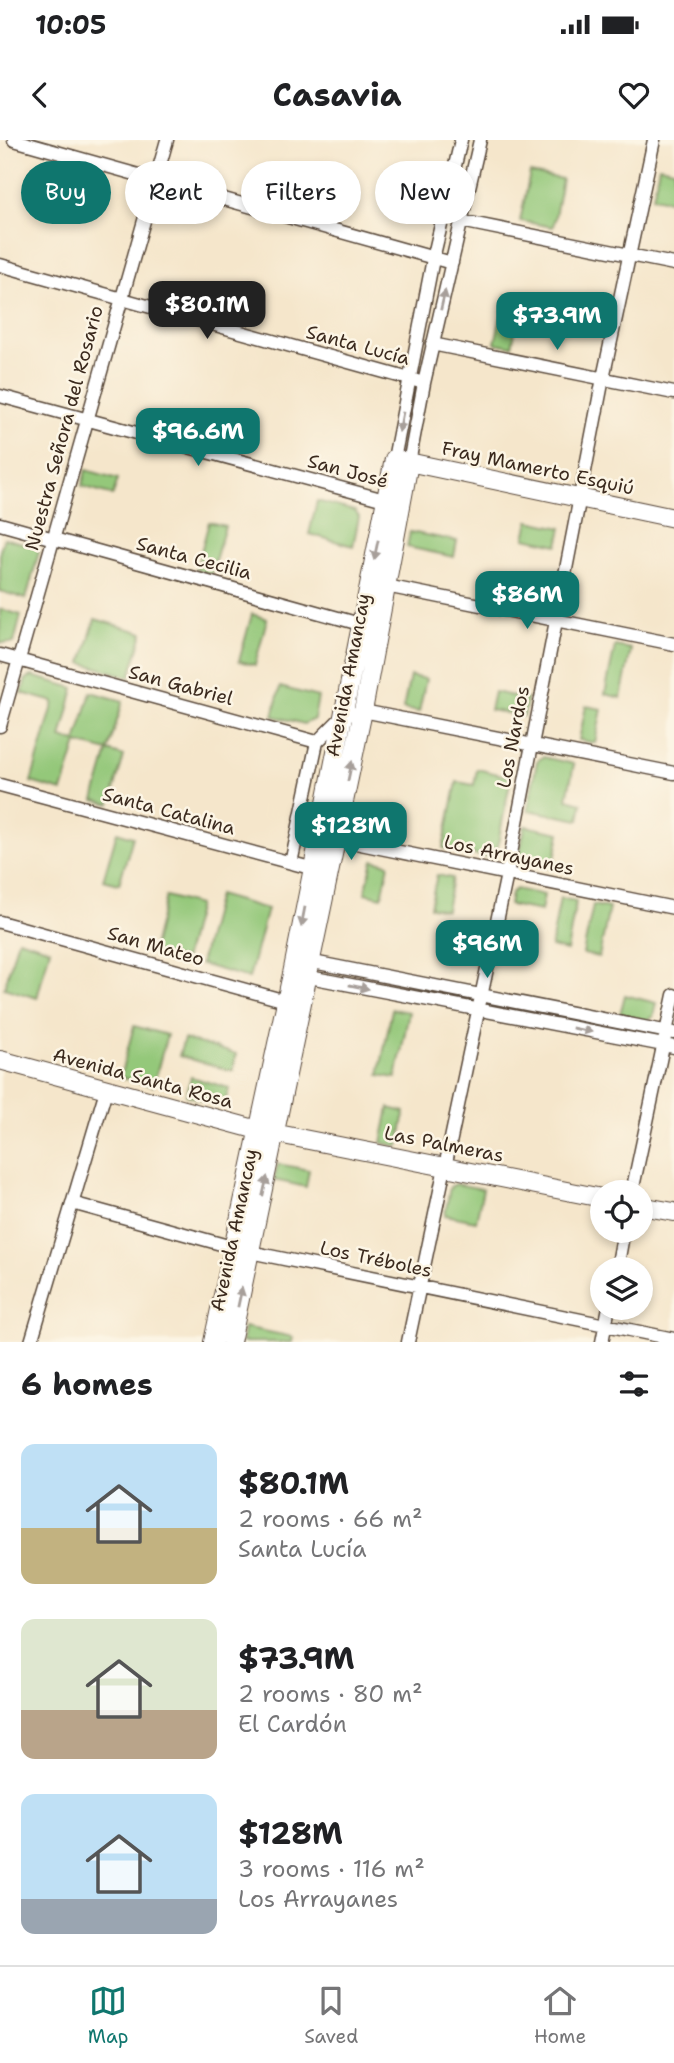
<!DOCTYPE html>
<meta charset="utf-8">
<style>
body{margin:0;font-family:"Shantell Sans",sans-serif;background:#f2f2f2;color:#202124;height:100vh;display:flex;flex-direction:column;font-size:26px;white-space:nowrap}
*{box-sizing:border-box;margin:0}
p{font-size:23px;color:#757577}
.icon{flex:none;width:38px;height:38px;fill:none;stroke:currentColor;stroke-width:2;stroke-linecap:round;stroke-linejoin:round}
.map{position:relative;height:1202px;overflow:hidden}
.details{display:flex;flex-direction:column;background:#fff;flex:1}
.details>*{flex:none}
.guide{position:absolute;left:21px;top:21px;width:634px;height:63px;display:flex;gap:14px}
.controls{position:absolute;left:590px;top:1040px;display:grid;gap:14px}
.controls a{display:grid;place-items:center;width:63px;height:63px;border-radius:50%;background:#fff;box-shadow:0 4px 10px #0003;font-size:35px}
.price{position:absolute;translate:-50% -60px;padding:0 16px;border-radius:14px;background:#0f766e;color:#fff;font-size:23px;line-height:46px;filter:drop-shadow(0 2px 4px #0008)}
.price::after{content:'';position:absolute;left:50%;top:42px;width:21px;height:16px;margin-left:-10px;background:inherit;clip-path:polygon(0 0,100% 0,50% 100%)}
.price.selected{background:#222;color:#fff}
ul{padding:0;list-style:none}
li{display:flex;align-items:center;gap:21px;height:175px;padding:0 21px}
li span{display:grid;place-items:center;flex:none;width:196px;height:140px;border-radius:14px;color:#555}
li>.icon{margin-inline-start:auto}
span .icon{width:84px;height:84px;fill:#fffc;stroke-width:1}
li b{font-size:30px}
h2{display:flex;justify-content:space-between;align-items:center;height:84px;padding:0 21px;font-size:30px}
.chip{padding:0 24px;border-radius:32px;background:#fff;box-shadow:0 4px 10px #0003;font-size:24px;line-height:63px}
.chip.selected{background:#0f766e;color:#fff}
.status{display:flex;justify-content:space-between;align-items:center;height:49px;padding:0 35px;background:#fff;direction:ltr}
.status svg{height:19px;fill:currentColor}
header{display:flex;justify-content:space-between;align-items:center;height:91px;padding:0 21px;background:#fff;font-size:32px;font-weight:700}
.dock{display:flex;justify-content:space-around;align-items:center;height:98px;border-top:2px solid #e0e0e0;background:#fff;font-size:19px;color:#757577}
.dock a{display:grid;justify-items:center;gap:4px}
.dock .selected{color:#0f766e}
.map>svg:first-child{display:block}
.green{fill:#94c87a;stroke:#68794c;stroke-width:2}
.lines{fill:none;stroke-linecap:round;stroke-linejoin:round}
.street-casing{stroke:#574638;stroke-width:15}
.secondary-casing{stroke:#574638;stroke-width:20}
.street{stroke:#fff;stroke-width:12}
.secondary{stroke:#fff;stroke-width:18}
.oneway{fill:#a79f9a}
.labels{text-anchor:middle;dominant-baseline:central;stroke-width:5;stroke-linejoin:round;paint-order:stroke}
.street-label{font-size:19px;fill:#3b2a1e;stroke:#fcf5e5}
</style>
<div class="status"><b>10:05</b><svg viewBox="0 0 49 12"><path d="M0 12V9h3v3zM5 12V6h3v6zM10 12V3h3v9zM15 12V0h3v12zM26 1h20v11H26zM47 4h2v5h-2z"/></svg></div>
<header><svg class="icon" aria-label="back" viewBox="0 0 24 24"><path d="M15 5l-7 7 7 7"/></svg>Casavia<svg class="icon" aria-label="heart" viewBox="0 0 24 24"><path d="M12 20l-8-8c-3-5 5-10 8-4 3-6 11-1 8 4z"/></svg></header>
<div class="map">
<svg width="674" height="1202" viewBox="0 0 674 1202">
<rect width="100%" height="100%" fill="#fcf5e5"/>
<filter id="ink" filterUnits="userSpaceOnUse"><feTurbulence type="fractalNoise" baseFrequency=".0143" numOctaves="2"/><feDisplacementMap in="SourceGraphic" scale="14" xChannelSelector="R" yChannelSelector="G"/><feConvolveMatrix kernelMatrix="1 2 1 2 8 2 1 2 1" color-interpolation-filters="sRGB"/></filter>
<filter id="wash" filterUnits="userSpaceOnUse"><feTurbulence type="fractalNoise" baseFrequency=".00686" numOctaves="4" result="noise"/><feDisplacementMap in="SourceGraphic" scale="28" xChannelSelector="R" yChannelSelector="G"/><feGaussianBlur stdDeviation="1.57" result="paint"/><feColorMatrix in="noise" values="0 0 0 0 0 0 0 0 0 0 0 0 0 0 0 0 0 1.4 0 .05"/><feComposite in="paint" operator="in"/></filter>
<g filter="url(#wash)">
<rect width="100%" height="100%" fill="#f5e6cb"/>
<path class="green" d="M 659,26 L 674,29 L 674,61 L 653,57 Z
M 530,33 L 562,39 L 553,87 L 520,81 Z
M 506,155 L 522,158 L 512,206 L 495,203 Z
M 86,330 L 118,339 L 113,355 L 82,346 Z
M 317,361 L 355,371 L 359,377 L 353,406 L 309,394 Z
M 529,381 L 562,388 L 558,405 L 525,398 Z
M 209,382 L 225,386 L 211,434 L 196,430 Z
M 410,392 L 457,401 L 454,417 L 407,407 Z
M 4,398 L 36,407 L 39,412 L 26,459 L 0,451 L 0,411 Z
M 519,430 L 551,436 L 547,452 L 516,445 Z
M 0,469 L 21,475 L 14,503 L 0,503 Z
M 252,474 L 267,479 L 255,525 L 239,521 Z
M 95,479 L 143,493 L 130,537 L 82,523 Z
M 615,506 L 631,509 L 621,558 L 605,554 Z
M 32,536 L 74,548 L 61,598 L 76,602 L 91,552 L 123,561 L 108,611 L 124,616 L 110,664 L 94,660 L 108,611 L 77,603 L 62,651 L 31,642 L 54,562 L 22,553 L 26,539 Z
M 410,536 L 426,539 L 419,572 L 403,569 Z
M 280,547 L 318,557 L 314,579 L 304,584 L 273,576 Z
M 494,552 L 527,559 L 524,576 L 490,570 Z
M 586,566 L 602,569 L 595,603 L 579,600 Z
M 543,617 L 574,624 L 567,659 L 582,663 L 579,680 L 528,670 L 537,621 Z
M 477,629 L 511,637 L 496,714 L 491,718 L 443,708 L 457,642 L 474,645 Z
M 525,686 L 560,693 L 553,728 L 523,722 L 519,717 Z
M 117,692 L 133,697 L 119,744 L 103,740 Z
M 373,720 L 389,724 L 382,757 L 365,753 Z
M 437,735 L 452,738 L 446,770 L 430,767 Z
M 516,749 L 544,755 L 541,771 L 509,765 L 511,753 Z
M 218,755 L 267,769 L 249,838 L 200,824 Z
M 166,756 L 198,765 L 184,820 L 152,811 Z
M 560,758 L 576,761 L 567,811 L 551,807 Z
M 593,765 L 609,768 L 599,817 L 583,814 Z
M 18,799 L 50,809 L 37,858 L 4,848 Z
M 625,855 L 656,863 L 653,877 L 646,880 L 620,874 Z
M 392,869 L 409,872 L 396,938 L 379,935 Z
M 134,886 L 167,895 L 153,946 L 120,937 Z
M 184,899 L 236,914 L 233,931 L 179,916 Z
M 191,937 L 229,948 L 227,957 L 217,964 L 186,955 Z
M 389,968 L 405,972 L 399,1006 L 382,1003 Z
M 278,1024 L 309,1030 L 306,1047 L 274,1040 Z
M 456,1044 L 483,1049 L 476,1081 L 445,1075 L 450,1047 Z
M 244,1187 L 293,1197 L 292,1202 L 242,1202 Z"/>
</g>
<g filter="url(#ink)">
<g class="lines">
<defs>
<path id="street" d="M 14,0 L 452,123
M 461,81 L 674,124
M 0,125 L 424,243
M 432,204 L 674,253
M 0,256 L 392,362
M 394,319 L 433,119 L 461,0
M 409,323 L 424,243 L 480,0
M 0,384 L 367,486
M 386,446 L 674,504
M 0,515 L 317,602 L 342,577 L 363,571 L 674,633
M 0,586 L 167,0
M 0,645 L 318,730
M 336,699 L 674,768
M 291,723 L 317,602
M 0,782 L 293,863
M 303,820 L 674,893
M 299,835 L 674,907
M 632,1052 L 674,855
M 72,1063 L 250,1112 L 674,1199
M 617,1129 L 624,1090
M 31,1202 L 106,950
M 408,1202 L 507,734 L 603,238 L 654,0
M 602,1202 L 609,1167"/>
<path id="secondary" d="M 0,920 L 258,990 L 602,1058
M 640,1066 L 674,1072
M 213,1202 L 292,834 L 394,319 L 674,378
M 231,1202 L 363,571 L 409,323"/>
</defs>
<use href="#street" class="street-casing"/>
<use href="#secondary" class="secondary-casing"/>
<use href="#street" class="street"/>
<use href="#secondary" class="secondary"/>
</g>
<defs><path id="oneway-solid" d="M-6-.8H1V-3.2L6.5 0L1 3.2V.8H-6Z" transform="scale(1.75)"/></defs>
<g class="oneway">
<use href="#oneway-solid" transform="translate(443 160) rotate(-77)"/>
<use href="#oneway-solid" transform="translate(401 282) rotate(101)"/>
<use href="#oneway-solid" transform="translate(376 410) rotate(102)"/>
<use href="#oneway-solid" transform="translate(350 631) rotate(-78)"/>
<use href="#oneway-solid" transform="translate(303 777) rotate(101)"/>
<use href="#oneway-solid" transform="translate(359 847) rotate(11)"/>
<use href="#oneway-solid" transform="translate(582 890) rotate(11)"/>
<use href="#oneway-solid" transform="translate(265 1046) rotate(-77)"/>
<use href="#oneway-solid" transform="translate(240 1157) rotate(-78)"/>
</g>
</g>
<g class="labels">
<g class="street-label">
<text transform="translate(358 205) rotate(15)">Santa Lucía</text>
<text transform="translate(64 288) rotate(-75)">Nuestra Señora del Rosario</text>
<text transform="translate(538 328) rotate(12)">Fray Mamerto Esquiú</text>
<text transform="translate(348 331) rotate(15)">San José</text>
<text transform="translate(194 418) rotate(15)">Santa Cecilia</text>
<text transform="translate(348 535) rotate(-79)">Avenida Amancay</text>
<text transform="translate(181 545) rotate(15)">San Gabriel</text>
<text transform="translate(513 597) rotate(-79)">Los Nardos</text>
<text transform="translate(169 671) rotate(15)">Santa Catalina</text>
<text transform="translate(509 715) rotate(12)">Los Arrayanes</text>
<text transform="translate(156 806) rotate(16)">San Mateo</text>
<text transform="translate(143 938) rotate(15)">Avenida Santa Rosa</text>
<text transform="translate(444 1004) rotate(11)">Las Palmeras</text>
<text transform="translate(234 1090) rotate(-78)">Avenida Amancay</text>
<text transform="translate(376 1119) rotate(12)">Los Tréboles</text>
</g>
</g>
</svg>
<div class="controls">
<a><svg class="icon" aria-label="locate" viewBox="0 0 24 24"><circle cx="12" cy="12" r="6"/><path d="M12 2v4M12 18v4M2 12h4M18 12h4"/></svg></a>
<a><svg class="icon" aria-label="layers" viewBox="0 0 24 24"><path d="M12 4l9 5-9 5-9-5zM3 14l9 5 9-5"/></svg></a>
</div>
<b class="price selected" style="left:207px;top:201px">$80.1M</b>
<b class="price" style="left:557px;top:212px">$73.9M</b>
<b class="price" style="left:198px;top:328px">$96.6M</b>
<b class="price" style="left:527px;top:491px">$86M</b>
<b class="price" style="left:351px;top:722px">$128M</b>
<b class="price" style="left:487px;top:840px">$96M</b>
<div class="guide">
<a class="chip selected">Buy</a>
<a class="chip">Rent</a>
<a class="chip">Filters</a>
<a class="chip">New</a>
</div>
</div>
<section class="details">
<h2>6 homes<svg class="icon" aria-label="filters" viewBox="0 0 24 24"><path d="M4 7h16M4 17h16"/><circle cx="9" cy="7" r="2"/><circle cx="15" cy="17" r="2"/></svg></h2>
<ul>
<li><span style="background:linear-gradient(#bfe0f5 60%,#c2b280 0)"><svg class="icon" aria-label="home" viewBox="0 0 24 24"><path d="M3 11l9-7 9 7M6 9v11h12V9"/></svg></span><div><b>$80.1M</b><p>2 rooms · 66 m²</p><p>Santa Lucía</p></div></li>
<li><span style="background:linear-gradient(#dfe7d0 65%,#b9a48a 0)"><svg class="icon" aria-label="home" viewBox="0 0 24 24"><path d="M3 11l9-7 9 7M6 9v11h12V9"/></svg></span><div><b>$73.9M</b><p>2 rooms · 80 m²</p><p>El Cardón</p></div></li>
<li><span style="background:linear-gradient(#bfe0f5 75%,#9aa5b1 0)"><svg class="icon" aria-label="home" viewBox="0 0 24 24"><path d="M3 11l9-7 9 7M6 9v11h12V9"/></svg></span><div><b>$128M</b><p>3 rooms · 116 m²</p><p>Los Arrayanes</p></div></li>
</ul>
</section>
<nav class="dock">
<a class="selected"><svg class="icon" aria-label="map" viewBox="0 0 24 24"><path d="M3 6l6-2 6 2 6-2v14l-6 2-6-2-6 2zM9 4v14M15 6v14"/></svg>Map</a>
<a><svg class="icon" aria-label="saved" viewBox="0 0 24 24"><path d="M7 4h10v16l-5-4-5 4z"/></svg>Saved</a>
<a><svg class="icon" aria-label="home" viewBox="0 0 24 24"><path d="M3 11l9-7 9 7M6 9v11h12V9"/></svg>Home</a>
</nav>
